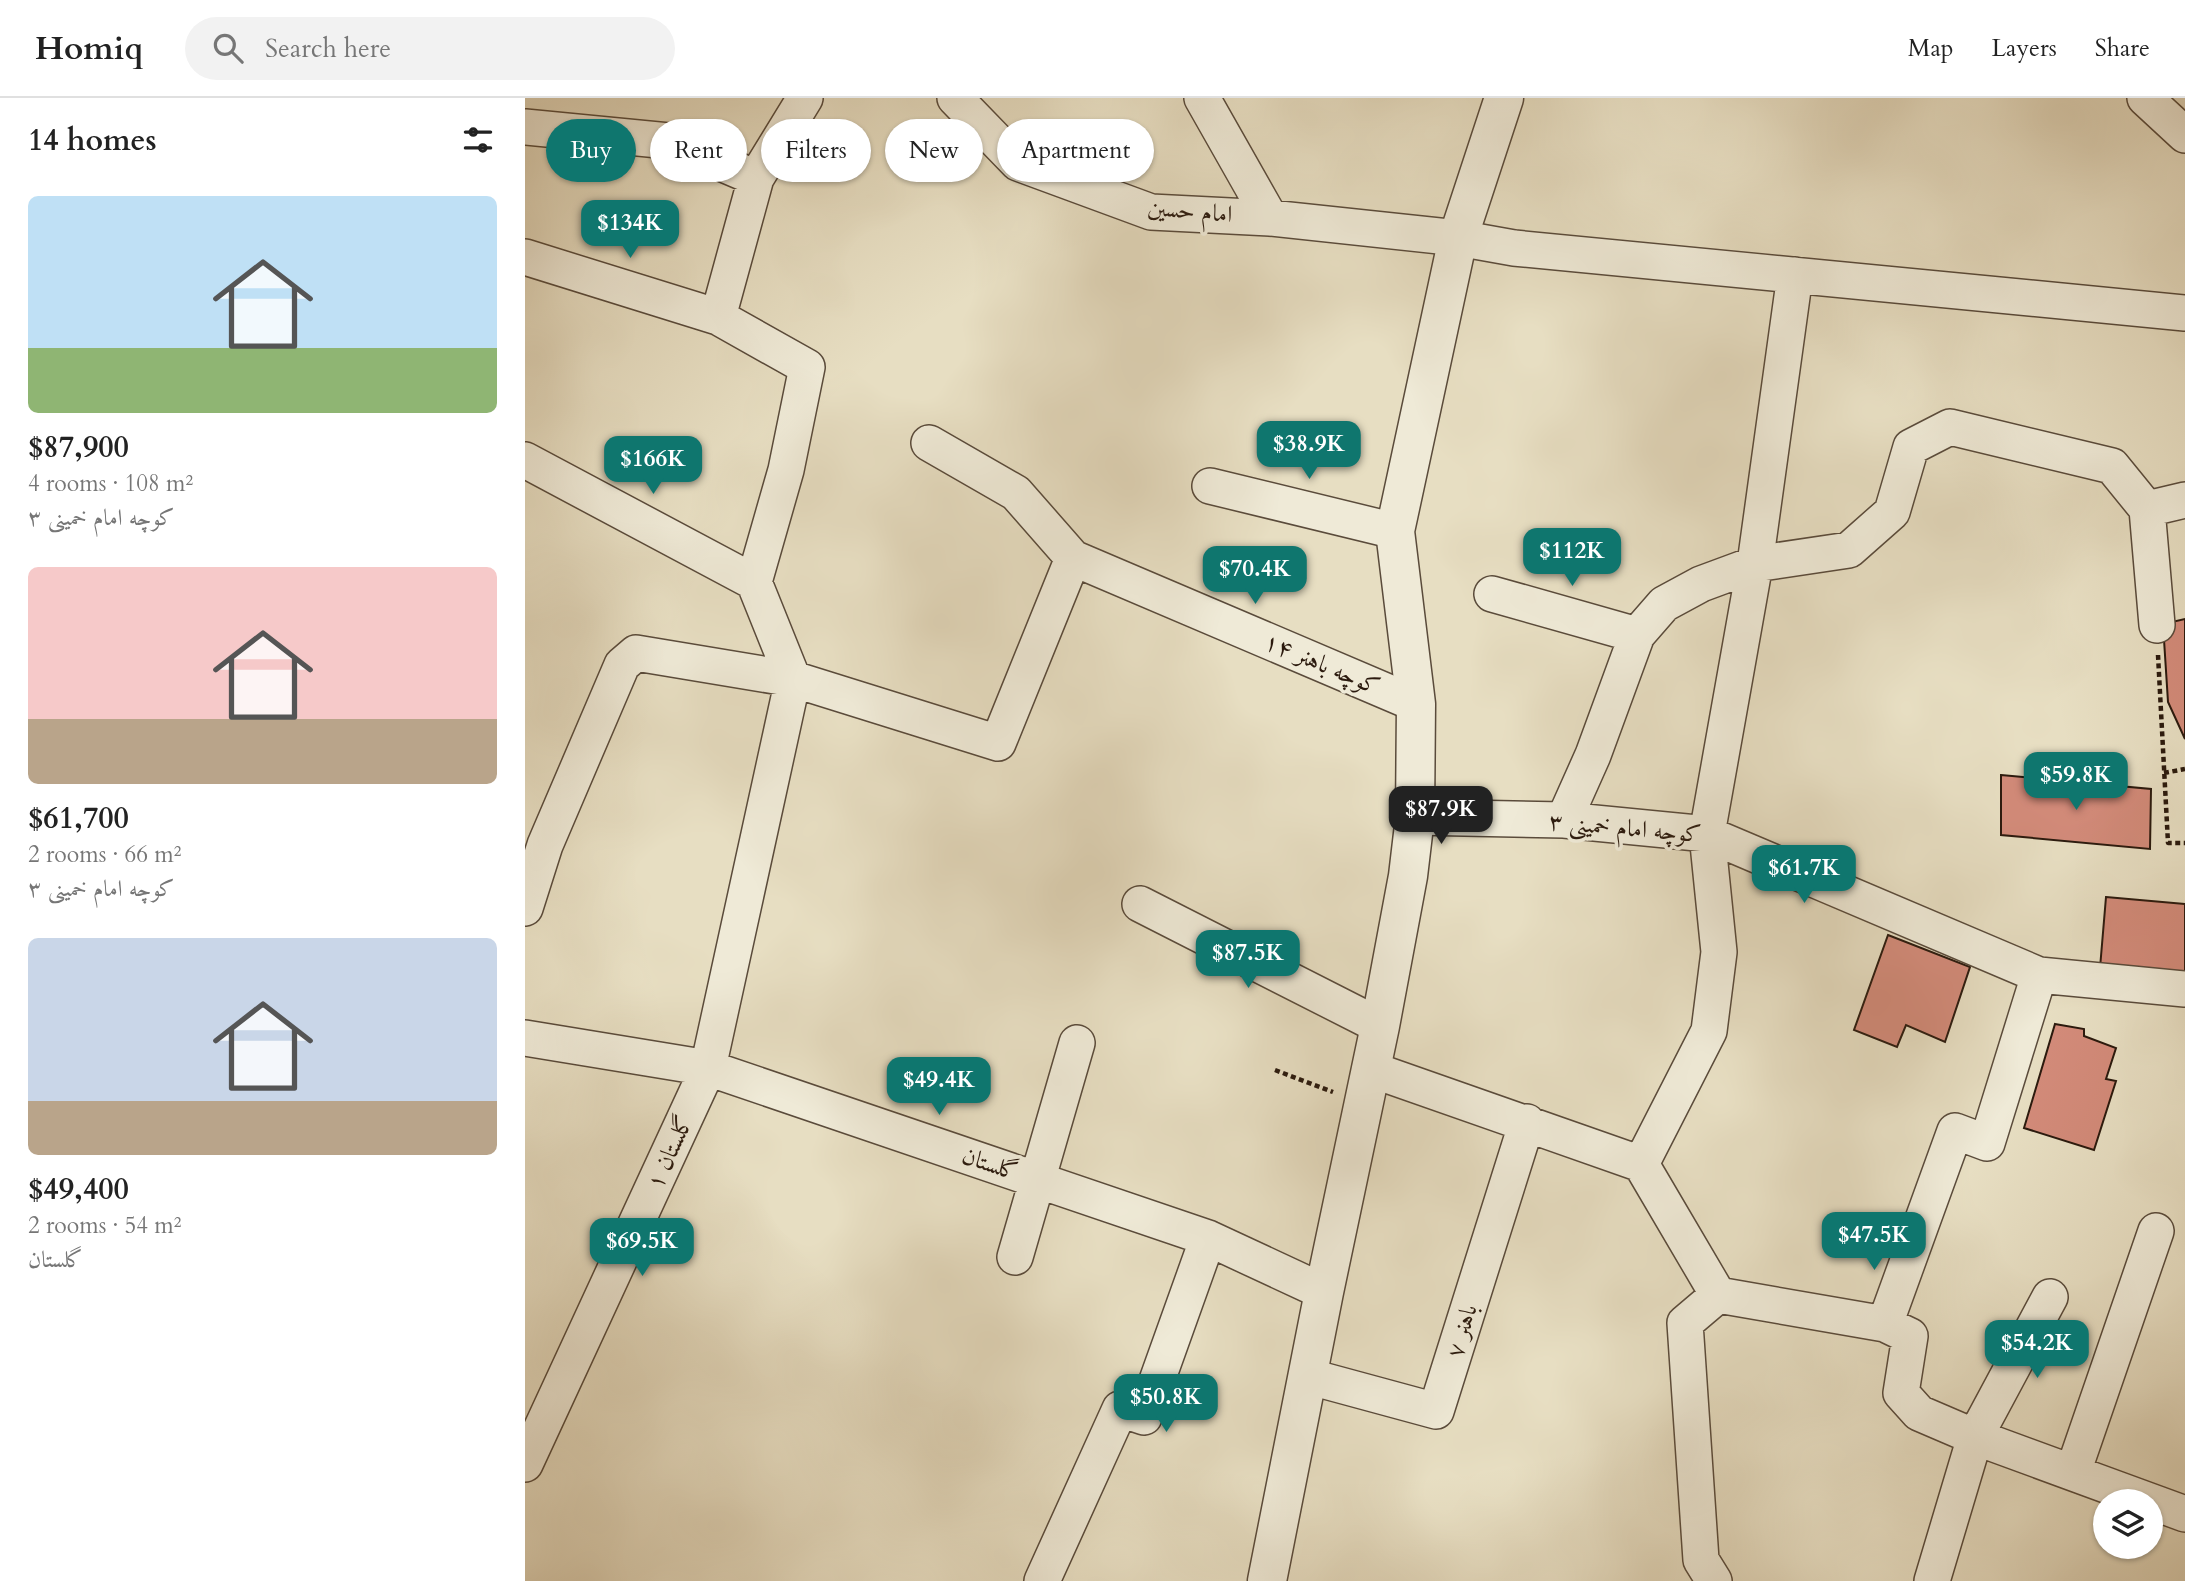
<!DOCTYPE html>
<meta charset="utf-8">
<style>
body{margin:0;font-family:Cardo,Amiri,serif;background:#f2f2f2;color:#222;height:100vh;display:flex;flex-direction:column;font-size:26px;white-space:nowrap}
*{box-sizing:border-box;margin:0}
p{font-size:23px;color:#767676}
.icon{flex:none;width:38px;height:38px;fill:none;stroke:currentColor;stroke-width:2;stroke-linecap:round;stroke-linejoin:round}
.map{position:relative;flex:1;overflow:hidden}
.sheet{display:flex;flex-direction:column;background:#fff;width:525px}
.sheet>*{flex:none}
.top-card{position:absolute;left:21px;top:21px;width:665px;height:63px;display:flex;gap:14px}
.tools{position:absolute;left:1568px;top:1391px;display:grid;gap:14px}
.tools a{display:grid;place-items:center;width:70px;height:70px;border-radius:50%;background:#fff;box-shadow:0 2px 5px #0004;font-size:35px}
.price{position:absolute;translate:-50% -60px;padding:0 16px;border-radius:14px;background:#0f766e;color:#fff;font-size:23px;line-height:46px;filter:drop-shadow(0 2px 4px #0008)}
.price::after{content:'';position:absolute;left:50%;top:42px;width:21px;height:16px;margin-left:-10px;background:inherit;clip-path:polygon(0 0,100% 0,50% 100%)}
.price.on{background:#222;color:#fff}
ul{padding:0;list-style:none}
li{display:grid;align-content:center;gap:14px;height:371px;padding:0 28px}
li span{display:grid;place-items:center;height:217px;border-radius:10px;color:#555}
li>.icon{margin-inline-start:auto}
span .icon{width:126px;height:126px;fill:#fffc;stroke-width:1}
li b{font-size:30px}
h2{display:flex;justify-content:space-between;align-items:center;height:84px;padding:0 28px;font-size:30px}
.tag{padding:0 24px;border-radius:32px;background:#fff;box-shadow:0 2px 5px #0004;font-size:24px;line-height:63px}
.tag.on{background:#0f766e;color:#fff}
header{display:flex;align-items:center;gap:42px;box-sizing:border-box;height:98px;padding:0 35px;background:#fff;border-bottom:2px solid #e0e0e0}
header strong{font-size:33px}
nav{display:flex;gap:38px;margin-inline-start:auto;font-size:24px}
.search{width:490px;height:63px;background:#f2f2f2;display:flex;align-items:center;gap:18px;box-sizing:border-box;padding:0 24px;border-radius:38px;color:#767676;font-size:26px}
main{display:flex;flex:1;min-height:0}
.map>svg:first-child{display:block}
.building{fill:#d38b7a;stroke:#2b1a0e;stroke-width:2}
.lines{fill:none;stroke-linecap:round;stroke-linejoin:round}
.minor-casing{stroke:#5a4b3b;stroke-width:38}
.tertiary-casing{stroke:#5a4b3b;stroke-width:41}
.path{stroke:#2b1a0e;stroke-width:4.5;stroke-dasharray:5 3.5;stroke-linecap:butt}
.minor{stroke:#efead7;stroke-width:35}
.tertiary{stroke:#efead7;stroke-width:38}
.labels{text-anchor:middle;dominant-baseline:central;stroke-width:7;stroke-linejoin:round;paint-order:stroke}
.street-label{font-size:24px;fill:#2b1a0e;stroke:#efead7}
</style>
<header>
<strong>Homiq</strong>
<div class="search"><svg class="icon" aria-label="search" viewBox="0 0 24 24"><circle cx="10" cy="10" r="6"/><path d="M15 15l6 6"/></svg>Search here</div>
<nav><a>Map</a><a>Layers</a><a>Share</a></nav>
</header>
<main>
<section class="sheet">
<h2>14 homes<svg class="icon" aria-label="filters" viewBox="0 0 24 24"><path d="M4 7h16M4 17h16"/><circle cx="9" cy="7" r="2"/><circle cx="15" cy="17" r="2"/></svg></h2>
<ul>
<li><span style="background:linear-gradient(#bfe0f5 70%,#8fb573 0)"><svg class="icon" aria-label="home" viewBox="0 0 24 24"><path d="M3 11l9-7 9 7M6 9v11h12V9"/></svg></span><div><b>$87,900</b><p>4 rooms · 108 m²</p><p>کوچه امام خمینی ۳</p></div></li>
<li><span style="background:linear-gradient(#f6c9c9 70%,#b9a48a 0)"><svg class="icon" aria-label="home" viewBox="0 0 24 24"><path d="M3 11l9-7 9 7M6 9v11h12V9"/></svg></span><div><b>$61,700</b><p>2 rooms · 66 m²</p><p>کوچه امام خمینی ۳</p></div></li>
<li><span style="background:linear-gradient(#c9d6e8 75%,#b9a48a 0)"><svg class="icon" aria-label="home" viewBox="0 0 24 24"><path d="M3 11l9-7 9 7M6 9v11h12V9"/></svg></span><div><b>$49,400</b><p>2 rooms · 54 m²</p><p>گلستان</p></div></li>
</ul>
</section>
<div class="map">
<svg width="1660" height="1483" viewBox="0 0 1660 1483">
<rect width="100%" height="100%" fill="#e7dec2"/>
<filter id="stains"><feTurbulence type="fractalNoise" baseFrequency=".00286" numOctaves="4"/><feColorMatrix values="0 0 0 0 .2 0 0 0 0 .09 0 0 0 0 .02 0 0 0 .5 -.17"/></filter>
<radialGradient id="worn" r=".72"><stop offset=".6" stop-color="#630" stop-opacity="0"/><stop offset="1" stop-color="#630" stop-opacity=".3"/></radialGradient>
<path class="building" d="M 1660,521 L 1660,641 L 1643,604 L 1638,526 Z
M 1476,677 L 1626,691 L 1625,751 L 1476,737 Z
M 1581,799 L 1660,806 L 1660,877 L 1575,870 Z
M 1363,837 L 1445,869 L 1420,944 L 1381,927 L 1372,949 L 1329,932 Z
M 1530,926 L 1559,931 L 1559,938 L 1591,950 L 1581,981 L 1591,983 L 1569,1052 L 1499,1030 Z"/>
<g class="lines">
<defs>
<path id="minor" d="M 430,0 L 493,65 L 626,114 L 745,120 L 933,140 L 989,150 L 1660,215
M 677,0 L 745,120
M 1620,0 L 1660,37
M 0,29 L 144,43 L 231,80
M 0,159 L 193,219
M 404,345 L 491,395 L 548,460 L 891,606
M 0,362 L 229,484
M 685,388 L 870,433
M 1622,411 L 1660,402
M 967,496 L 1112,537
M 890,719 L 1039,722 L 1182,736 L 1514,877 L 1660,891
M 1039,722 L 1068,657 L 1112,537 L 1139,506 L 1176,486 L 1230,466 L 1324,452 L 1367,414 L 1386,349 L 1425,329 L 1587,368 L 1622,411 L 1632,527
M 615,806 L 855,928
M 0,810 L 20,747 L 97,567 L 111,555 L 268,581 L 473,645 L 548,460
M 0,940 L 183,970 L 683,1140 L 799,1194
M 845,971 L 1116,1066 L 1193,1197
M 1116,1066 L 1184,933 L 1194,854 L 1182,736 L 1230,466 L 1270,177
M 490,1159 L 552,945
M 1525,1199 L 1450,1339 L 1660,1416
M 782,1278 L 911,1313 L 1002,1024
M 0,1366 L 183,970 L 268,581 L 229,484 L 261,372 L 282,269 L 193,219 L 231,80 L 280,0
M 1548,1374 L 1631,1133
M 517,1483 L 595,1311 L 619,1319 L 683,1140
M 1189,1483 L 1176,1462 L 1160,1225 L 1193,1197 L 1360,1226
M 1407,1483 L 1450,1339 L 1394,1315 L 1376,1295 L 1385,1238 L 1360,1226 L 1430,1033 L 1462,1045 L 1514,877"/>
<path id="tertiary" d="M 742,1483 L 799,1194 L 855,928 L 883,778 L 890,719 L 891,606 L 870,433 L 933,140 L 979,0"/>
</defs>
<use href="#minor" class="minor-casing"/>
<use href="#tertiary" class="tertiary-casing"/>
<path class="path" d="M 1633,557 L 1643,745 L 1660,745
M 1639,675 L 1660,671
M 750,972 L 808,994"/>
<use href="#minor" class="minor"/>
<use href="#tertiary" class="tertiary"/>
</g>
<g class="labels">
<g class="street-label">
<text transform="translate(665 113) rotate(5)">امام حسین</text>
<text transform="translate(797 566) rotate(23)">کوچه باهنر ۱۴</text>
<text transform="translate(1100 730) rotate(5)">کوچه امام خمینی ۳</text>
<text transform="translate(145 1054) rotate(-65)">گلستان ۱</text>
<text transform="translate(465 1066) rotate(19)">گلستان</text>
<text transform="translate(937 1233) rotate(-73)">باهنر ۷</text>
</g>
</g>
<rect width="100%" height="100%" filter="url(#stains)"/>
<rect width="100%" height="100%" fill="url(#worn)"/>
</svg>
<div class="tools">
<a><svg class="icon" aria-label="layers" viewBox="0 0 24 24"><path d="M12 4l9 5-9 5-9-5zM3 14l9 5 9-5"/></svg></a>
</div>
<b class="price" style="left:105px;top:162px">$134K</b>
<b class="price" style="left:784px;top:383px">$38.9K</b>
<b class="price" style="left:128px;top:398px">$166K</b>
<b class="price" style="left:1047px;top:490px">$112K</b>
<b class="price" style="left:730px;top:508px">$70.4K</b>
<b class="price" style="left:1551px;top:714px">$59.8K</b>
<b class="price on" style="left:916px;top:748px">$87.9K</b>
<b class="price" style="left:1279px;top:807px">$61.7K</b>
<b class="price" style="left:723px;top:892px">$87.5K</b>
<b class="price" style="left:414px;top:1019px">$49.4K</b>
<b class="price" style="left:1349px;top:1174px">$47.5K</b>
<b class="price" style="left:117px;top:1180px">$69.5K</b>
<b class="price" style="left:1512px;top:1282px">$54.2K</b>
<b class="price" style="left:641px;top:1336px">$50.8K</b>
<div class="top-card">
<a class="tag on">Buy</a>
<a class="tag">Rent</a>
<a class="tag">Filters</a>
<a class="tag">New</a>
<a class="tag">Apartment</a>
</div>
</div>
</main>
